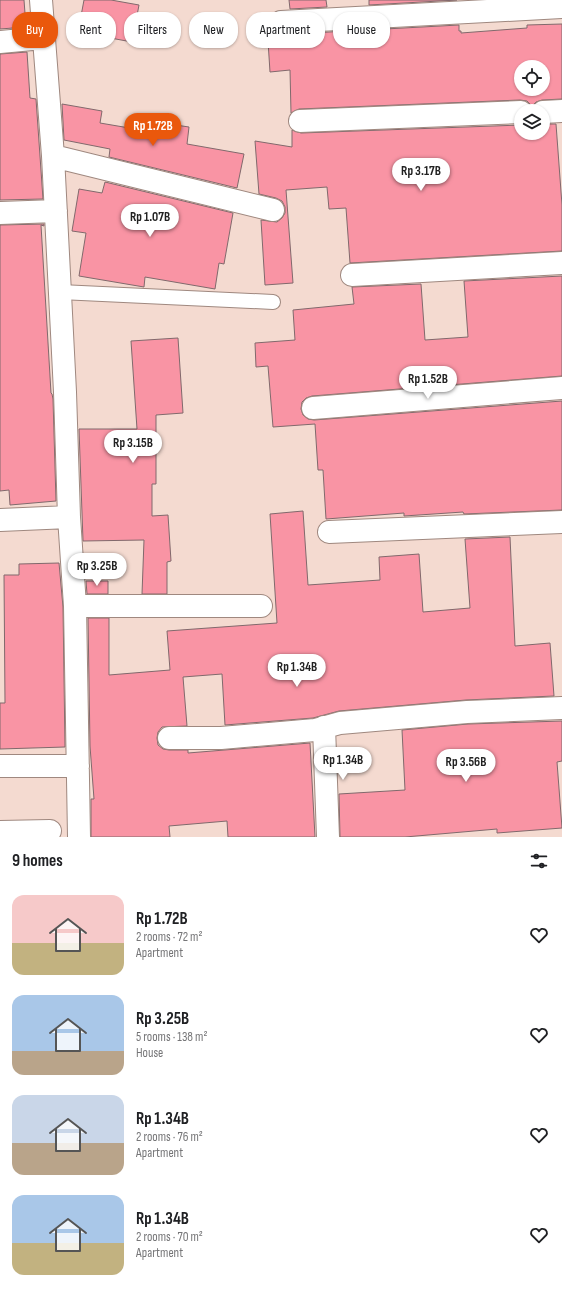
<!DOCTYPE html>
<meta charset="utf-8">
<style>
body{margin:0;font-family:"Sofia Sans Condensed",sans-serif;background:#f6f6f6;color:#202124;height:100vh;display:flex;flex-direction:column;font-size:15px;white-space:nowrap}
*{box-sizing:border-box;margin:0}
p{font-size:13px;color:#757577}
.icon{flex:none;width:22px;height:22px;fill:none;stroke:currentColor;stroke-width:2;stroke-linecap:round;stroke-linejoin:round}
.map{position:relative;height:837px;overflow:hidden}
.side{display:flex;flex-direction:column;background:#fff;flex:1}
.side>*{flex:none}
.top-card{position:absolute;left:12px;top:12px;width:538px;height:36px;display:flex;gap:8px}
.tools{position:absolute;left:514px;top:60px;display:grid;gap:8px}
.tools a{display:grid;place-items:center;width:36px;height:36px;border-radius:50%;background:#fff;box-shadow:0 1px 3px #0004;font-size:20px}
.price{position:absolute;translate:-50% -34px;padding:0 9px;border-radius:14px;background:#fff;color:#222;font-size:13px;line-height:26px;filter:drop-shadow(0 1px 2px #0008)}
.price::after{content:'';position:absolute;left:50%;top:24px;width:12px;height:9px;margin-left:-6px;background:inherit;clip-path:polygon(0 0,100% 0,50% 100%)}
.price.on{background:#ea580c;color:#fff}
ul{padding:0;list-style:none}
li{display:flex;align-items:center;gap:12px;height:100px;padding:0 12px}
li span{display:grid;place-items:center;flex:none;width:112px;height:80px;border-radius:12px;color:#555}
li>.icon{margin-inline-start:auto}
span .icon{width:48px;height:48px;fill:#fffc;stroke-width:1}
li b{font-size:17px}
h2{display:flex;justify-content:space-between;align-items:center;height:48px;padding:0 12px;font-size:17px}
.tag{padding:0 14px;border-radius:16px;background:#fff;box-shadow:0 1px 3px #0004;font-size:14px;line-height:36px}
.tag.on{background:#ea580c;color:#fff}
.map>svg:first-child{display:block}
.building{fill:#f994a4;stroke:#81696c;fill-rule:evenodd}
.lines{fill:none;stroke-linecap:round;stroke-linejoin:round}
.lane-casing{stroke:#9f887f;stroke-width:16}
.street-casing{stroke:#9f887f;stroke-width:24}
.lane{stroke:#fff;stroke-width:14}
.street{stroke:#fff;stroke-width:22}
</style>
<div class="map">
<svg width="562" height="837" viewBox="0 0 562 837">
<rect width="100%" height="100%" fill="#f4dad0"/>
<path class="building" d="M 0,0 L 24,0 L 26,27 L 0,29 Z
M 84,0 L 111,0 L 139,5 L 132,42 L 78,32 Z
M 289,0 L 326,0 L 327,7 L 290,9 Z
M 369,0 L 457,0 L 369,5 Z
M 562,24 L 562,99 L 542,100 L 536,102 L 532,106 L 527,101 L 520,100 L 299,109 L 291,113 L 290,70 L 270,72 L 268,41 L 292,40 L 292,34 L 459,25 L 459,31 L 461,31 L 461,33 L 527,28 L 527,25 ZM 521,67 L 543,67 L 543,89 L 521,89 Z
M 27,52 L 30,98 L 36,99 L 43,199 L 0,200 L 0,54 Z
M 62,104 L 102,111 L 100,123 L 147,131 L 149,121 L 189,127 L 187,144 L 244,154 L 237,188 L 109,157 L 110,149 L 64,140 Z
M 543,124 L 556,124 L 562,205 L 562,251 L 350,263 L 346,208 L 329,209 L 327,187 L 286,190 L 293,283 L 265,285 L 261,220 L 277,222 L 282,218 L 285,213 L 285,207 L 282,201 L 276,198 L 259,194 L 255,141 L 292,147 L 292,130 L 301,133 L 521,125 L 521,133 L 543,133 Z
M 105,182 L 233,213 L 224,264 L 219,263 L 215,289 L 145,277 L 144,287 L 79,276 L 86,233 L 72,231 L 79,189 L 102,193 Z
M 44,224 L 44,226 L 41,225 L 51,393 L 52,394 L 53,399 L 56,501 L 10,505 L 9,490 L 0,491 L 0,225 Z
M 562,276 L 562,376 L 312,396 L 306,398 L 302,402 L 301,409 L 303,415 L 308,419 L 314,420 L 562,401 L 562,510 L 464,514 L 463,512 L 404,516 L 404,513 L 326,519 L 323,470 L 318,470 L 315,424 L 273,427 L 268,366 L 256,367 L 255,343 L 295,340 L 293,310 L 354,304 L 352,287 L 421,284 L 425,340 L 468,337 L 464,281 Z
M 178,338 L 183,413 L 156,415 L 156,484 L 152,484 L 152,516 L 168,515 L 171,561 L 167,562 L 167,594 L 142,594 L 144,540 L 83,541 L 79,429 L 137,429 L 131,341 Z
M 303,511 L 308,585 L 380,580 L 379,557 L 419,554 L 423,612 L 470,608 L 465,539 L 510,537 L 515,646 L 550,643 L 554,696 L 466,700 L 339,711 L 313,718 L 225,725 L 222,674 L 183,677 L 187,726 L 162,727 L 158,732 L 157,738 L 158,745 L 163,749 L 169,750 L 188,750 L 188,753 L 310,743 L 315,837 L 228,837 L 227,821 L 169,826 L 170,837 L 91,837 L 91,799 L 94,799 L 90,746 L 88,618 L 109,618 L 109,675 L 170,670 L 167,631 L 277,623 L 270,514 Z
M 59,563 L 63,607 L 65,747 L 0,749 L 0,703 L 5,703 L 4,575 L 19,575 L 19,564 Z
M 86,581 L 108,581 L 108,594 L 87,594 Z
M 562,721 L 562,761 L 557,762 L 562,828 L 497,833 L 497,829 L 405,837 L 340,837 L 339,794 L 405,790 L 402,730 L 468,724 Z"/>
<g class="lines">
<defs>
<path id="lane" d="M 60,292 L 273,302"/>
<path id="street" d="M 41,0 L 53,156 L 65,392 L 69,517 L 75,606 L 79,837
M 281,22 L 562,7
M 0,42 L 43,38
M 543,112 L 562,111
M 300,121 L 521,112
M 53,156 L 273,210
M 0,213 L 56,211
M 352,275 L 562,263
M 313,408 L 562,388
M 0,520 L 69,517
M 329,532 L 562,522
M 75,606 L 261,606
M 324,727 L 328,837
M 169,738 L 221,738 L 315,730 L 340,723 L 467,712 L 562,708
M 0,766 L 78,766
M 0,832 L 50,831"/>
</defs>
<use href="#lane" class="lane-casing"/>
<use href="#street" class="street-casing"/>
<use href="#lane" class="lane"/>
<use href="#street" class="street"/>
</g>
</svg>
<div class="tools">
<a><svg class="icon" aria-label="locate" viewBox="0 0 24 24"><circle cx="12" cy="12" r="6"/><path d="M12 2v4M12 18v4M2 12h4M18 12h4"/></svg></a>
<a><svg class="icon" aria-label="layers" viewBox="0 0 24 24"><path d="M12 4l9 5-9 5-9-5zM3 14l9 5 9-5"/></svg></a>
</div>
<b class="price on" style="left:153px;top:147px">Rp 1.72B</b>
<b class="price" style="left:421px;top:192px">Rp 3.17B</b>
<b class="price" style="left:150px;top:238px">Rp 1.07B</b>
<b class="price" style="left:428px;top:400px">Rp 1.52B</b>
<b class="price" style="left:133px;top:464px">Rp 3.15B</b>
<b class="price" style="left:97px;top:587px">Rp 3.25B</b>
<b class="price" style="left:297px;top:688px">Rp 1.34B</b>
<b class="price" style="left:343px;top:781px">Rp 1.34B</b>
<b class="price" style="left:466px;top:783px">Rp 3.56B</b>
<div class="top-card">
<a class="tag on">Buy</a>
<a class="tag">Rent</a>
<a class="tag">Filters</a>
<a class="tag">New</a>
<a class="tag">Apartment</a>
<a class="tag">House</a>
</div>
</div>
<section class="side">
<h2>9 homes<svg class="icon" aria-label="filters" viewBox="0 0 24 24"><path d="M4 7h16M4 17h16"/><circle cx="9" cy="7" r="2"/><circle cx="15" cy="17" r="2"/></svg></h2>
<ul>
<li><span style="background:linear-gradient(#f6c9c9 60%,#c2b280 0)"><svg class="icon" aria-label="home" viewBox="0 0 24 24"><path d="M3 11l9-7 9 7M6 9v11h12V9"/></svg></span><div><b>Rp 1.72B</b><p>2 rooms · 72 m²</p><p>Apartment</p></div><svg class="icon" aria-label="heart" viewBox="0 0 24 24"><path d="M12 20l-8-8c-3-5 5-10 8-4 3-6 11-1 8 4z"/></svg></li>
<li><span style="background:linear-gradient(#a9c7e8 70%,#b9a48a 0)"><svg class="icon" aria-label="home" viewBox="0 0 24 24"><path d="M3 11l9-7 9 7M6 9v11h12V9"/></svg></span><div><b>Rp 3.25B</b><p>5 rooms · 138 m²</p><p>House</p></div><svg class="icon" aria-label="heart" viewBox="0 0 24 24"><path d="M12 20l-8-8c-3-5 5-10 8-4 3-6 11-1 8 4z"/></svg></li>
<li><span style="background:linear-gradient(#c9d6e8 60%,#b9a48a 0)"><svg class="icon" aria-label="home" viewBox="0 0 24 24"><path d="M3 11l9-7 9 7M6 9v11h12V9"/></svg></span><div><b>Rp 1.34B</b><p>2 rooms · 76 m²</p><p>Apartment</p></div><svg class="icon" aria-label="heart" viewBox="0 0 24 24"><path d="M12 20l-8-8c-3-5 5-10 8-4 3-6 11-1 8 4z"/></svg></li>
<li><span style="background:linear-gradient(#a9c7e8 60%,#c2b280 0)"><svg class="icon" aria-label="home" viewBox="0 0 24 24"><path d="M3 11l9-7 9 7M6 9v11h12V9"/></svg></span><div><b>Rp 1.34B</b><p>2 rooms · 70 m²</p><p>Apartment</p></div><svg class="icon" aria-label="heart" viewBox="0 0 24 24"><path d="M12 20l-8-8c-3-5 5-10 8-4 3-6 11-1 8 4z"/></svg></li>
</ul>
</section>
